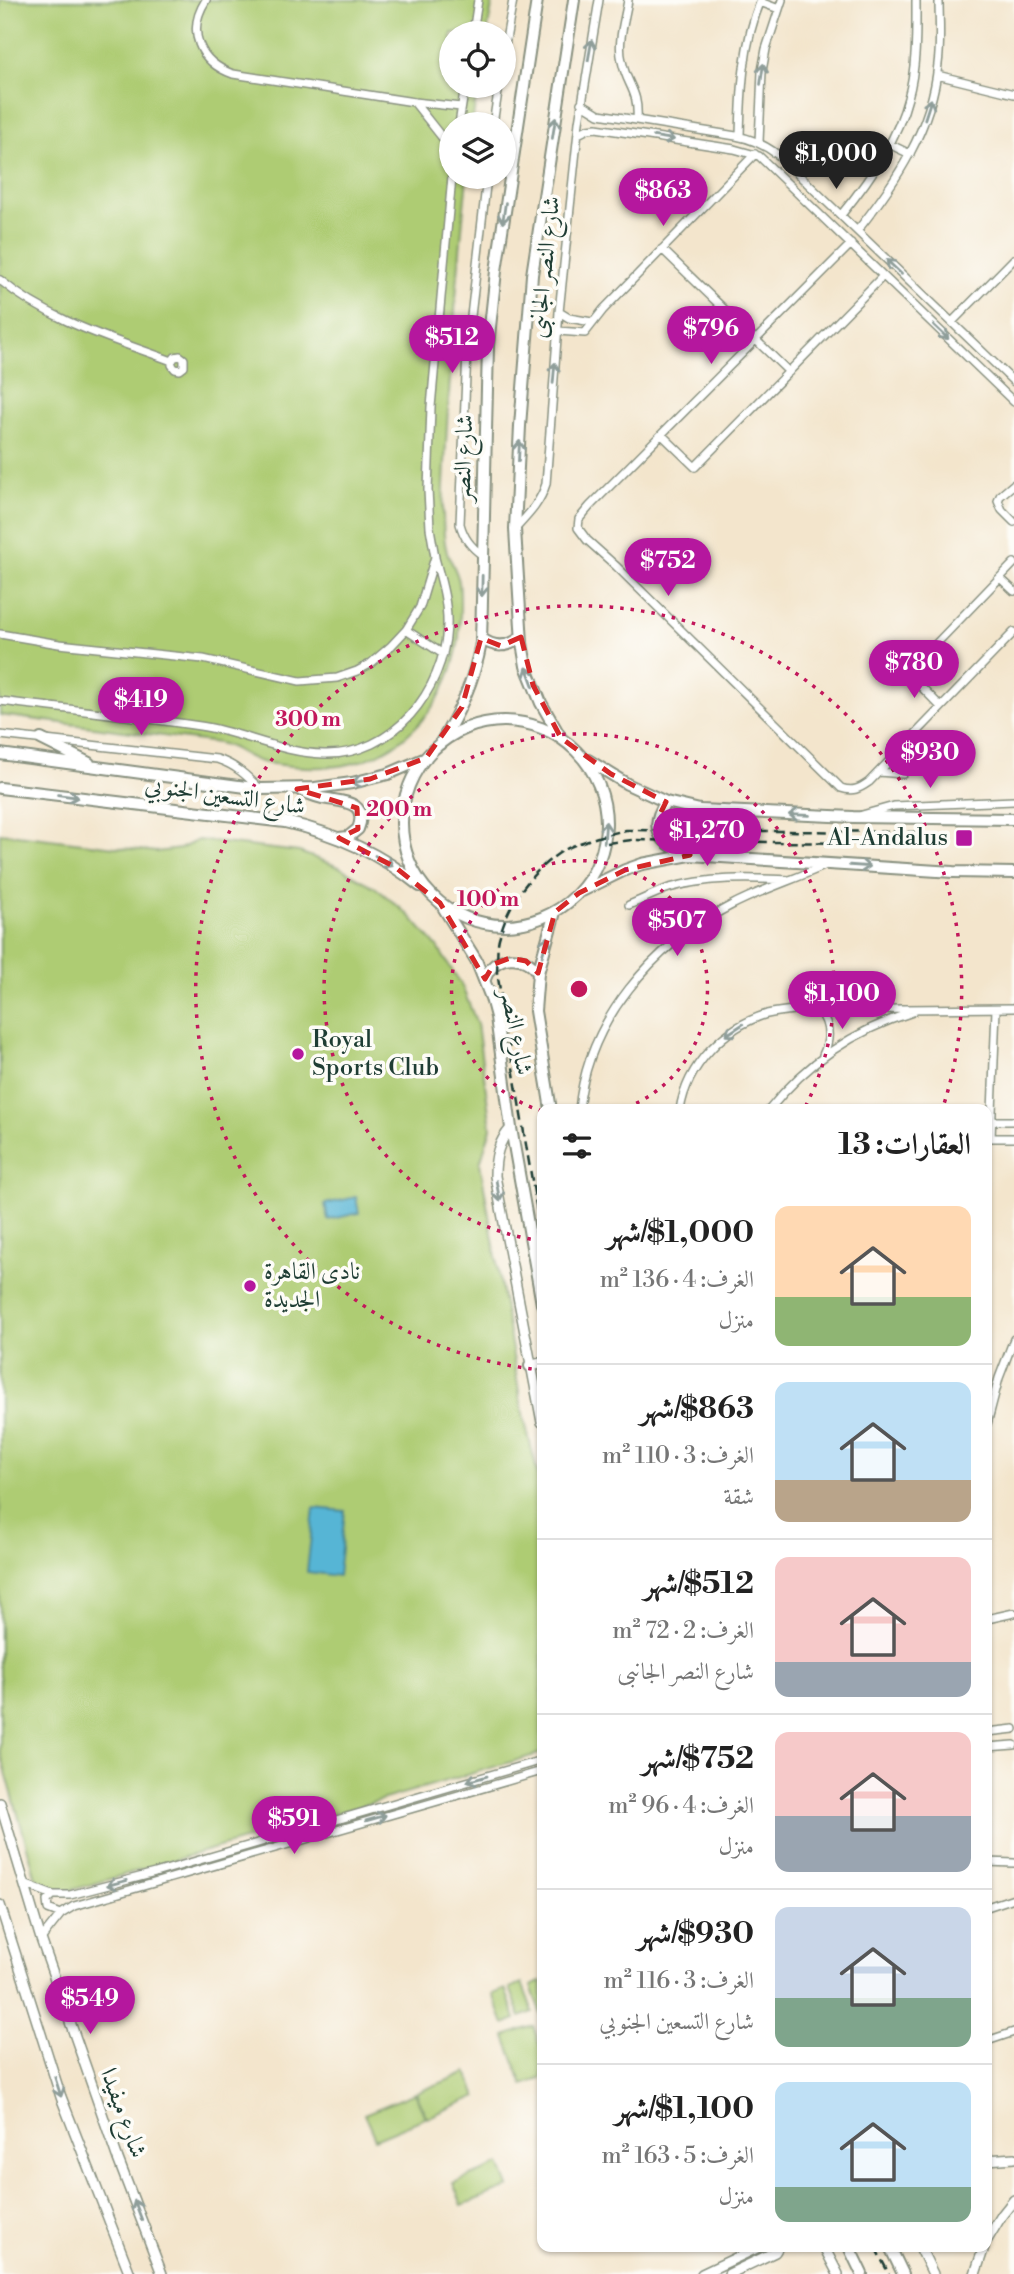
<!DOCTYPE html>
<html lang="ar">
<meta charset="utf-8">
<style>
body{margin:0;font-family:"Libre Bodoni",Amiri,serif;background:#f2f2f2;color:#222;direction:rtl;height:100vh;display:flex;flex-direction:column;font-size:26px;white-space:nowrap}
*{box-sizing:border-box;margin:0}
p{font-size:23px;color:#767676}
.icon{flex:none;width:38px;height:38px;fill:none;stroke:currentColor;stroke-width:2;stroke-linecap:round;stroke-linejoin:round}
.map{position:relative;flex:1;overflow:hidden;direction:ltr}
.side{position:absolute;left:537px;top:1104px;width:455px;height:1148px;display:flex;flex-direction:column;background:#fff;border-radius:14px;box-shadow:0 2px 5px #0004;direction:rtl}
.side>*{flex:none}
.buttons{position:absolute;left:439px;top:21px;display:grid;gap:14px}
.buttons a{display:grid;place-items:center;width:77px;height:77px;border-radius:50%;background:#fff;box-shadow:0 2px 5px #0004;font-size:35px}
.price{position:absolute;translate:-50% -60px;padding:0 16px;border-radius:24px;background:#b5179e;color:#fff;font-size:23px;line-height:46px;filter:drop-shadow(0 2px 4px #0008)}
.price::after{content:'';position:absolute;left:50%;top:42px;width:21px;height:16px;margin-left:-10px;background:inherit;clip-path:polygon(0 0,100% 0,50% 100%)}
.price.current{background:#222;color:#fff}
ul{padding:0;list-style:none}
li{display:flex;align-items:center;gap:21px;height:175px;padding:0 21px}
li+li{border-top:2px solid #e0e0e0}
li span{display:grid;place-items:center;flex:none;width:196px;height:140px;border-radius:14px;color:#555}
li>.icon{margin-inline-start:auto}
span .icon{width:84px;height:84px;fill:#fffc;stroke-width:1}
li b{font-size:30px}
h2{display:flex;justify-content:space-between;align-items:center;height:84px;padding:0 21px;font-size:30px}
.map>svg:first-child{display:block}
.green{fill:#aecc73;stroke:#668454;stroke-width:2}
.water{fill:#57b5d5;stroke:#3b7984;stroke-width:2}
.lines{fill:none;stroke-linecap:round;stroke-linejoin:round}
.minor-casing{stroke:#899180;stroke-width:10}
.tertiary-casing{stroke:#899180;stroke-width:12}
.primary-casing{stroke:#899180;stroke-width:14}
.minor{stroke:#fff;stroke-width:7}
.tertiary{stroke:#fff;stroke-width:9}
.primary{stroke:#fff;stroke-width:10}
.rail{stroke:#1f3d34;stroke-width:2.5;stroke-dasharray:10 5;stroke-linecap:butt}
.oneway{stroke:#8f9e9a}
.marked{fill:none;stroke:#d62828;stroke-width:5;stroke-dasharray:14 9;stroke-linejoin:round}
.ring{fill:none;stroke:#c2185b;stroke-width:3.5;stroke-dasharray:3.5 7}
.poi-dot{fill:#b5179e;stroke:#fdfcf7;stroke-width:2.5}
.labels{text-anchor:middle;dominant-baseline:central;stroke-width:7;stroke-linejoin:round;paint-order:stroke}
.street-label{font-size:24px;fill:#1f3d34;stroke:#fdfcf7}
.poi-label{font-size:24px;fill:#1f3d34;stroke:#fdfcf7;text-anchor:start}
.centre{fill:#c2185b;stroke:#fdfcf7;stroke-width:3.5}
.ring-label{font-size:21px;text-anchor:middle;font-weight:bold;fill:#c2185b;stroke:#fdfcf7;stroke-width:7;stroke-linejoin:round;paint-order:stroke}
</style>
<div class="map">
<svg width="1014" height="2274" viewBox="0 0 1014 2274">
<rect width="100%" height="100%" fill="#fdfcf7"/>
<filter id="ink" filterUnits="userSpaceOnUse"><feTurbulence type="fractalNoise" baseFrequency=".0143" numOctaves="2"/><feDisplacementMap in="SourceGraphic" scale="14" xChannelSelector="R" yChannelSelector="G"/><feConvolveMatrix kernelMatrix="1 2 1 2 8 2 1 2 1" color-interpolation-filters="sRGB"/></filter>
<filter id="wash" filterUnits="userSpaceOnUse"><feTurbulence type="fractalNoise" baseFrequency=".00686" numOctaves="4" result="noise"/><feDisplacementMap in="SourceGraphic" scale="28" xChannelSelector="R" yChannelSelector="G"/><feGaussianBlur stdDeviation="1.57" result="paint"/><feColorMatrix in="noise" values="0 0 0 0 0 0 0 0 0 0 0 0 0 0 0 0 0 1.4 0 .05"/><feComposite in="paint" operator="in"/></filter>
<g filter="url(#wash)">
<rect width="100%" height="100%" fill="#f3e5cc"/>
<path class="green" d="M 0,0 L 493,0 L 487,33 L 452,33 L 452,86 L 478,86 L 472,124 L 452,124 L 452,177 L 467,177 C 456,288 447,399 443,510 C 443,524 443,539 447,552 C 451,562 457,571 459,582 C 461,599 460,618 459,635 C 459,644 456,652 454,661 C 440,710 402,752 350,764 C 323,770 293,767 266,763 C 247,760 236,746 218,743 L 0,715 Z
M 0,833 L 156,852 L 180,849 L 198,840 L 299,852 L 339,867 L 376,888 L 410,916 L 438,948 L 461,984 L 477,1024 L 491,1128 L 480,1163 L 522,1409 L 542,1492 L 542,1753 L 65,1892 L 50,1890 L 36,1878 L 0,1751 Z
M 542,1981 L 542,2017 L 531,1986 Z
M 522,1983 L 533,2012 L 521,2017 L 510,1988 Z
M 505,1989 L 516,2019 L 504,2024 L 493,1994 Z
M 533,2026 L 542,2052 L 542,2078 L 523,2085 L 505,2036 Z
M 467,2072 L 477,2096 L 427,2118 L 416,2093 Z
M 415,2093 L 425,2118 L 375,2139 L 364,2114 Z
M 500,2164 L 509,2187 L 462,2205 L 453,2183 Z"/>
<path class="water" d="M 356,1197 L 359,1213 L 328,1220 L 325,1204 Z
M 314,1508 L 345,1511 L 338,1576 L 307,1572 Z"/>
</g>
<g filter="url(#ink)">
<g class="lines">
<defs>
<path id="minor" d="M 206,0 C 186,31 199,62 233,74 L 414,102 L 461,107
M 628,0 C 625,19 617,42 622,61 C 627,87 639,89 637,120
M 760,2 L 779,9
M 473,33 L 478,0
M 504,51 L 513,0
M 937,75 L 1014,94
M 414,102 L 452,150
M 581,103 L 599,114 L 736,136 C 753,139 765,145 778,155 L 1014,382
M 459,124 L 465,86
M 493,124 L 499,86
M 578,134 L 588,129 L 596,128 L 734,149 L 759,156 L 1014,402
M 740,137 C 741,91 743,43 761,0
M 759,142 L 762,71 L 766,49 L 782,0
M 889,144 L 910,154
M 841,215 C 869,181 897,141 908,98 C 917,66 916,32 916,0
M 857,231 C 896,182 932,129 938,64 C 941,43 939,21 939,0
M 851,244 L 590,506 L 579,519 L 578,528 L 587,540 L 616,566 L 841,788 C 853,792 859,789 869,782 L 1014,632
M 662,249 L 789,372
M 0,280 C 49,321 113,339 172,361 L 175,357 L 180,356 L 184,359 L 184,367 L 180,370 L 175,369 L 172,365 L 172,361
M 559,312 L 569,318 L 592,322
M 952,322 L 1014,259
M 558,331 L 585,333 L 603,310 L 755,154
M 662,435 L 695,467 L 883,276
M 1014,484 L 1000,496 L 998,501 L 1002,510 L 1014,522
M 516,528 C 529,514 540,503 546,484 L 559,312 L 579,122 L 599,0
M 482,555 C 470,546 464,538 460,524 L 467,351 L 487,177
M 1000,578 L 1014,591
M 406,630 L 443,654
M 0,634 L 59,644 L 203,659 L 300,681 L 337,678 L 357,671 L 370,664 L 391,646 L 406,630 L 420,607 L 435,557 L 430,528 L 428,490 L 431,407 L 452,177
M 0,701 C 67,709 134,716 200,726 C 242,732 281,753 324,754 C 393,756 444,691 447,626 C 448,603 441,580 435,558
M 941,707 L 908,673 L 1014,563
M 0,735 L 217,759 C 236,765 247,776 260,789
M 879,772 L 903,774 L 905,746
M 862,815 L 894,806 L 1014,801
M 629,905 C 642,900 655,893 669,888 C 707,877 750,878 789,880
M 819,1010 C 830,1024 831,1039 823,1055
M 579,1110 C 587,1021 653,945 730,906 C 760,890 793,880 824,866
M 680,1110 C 687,1065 724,1027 767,1014 C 776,1012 785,1011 794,1010 L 1014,1008
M 769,1110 C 807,1062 855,1030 913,1012
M 990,1121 L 1014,1121
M 988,1138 L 1014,1138
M 991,1138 L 996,1009
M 987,1424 L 999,1378 L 1014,1339
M 987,1619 L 1014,1613
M 987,1732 L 1014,1729
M 987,1747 L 1014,1745
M 987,1862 L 1014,1863
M 24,1884 L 53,1895 L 70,1895 L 155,1873 L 542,1760
M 53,1895 L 47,1901 L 48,1909 L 61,1914
M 987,1907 L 1014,1898
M 41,1939 L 61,1914 L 74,1906 L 542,1771
M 987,2041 L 1014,2032"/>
<path id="tertiary" d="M 511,1128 C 498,1142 495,1157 495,1176 L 542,1422
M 0,1803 L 41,1939 L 118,2159 L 162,2274
M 0,1905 L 61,2097 L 130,2274
M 987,2160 L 1014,2158
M 987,2240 L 1002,2215 L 1014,2200
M 824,2247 L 838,2274
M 920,2247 L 933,2274
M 702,2274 L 759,2247
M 729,2274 L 775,2252 L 778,2247
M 975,2274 L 984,2247"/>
<path id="primary" d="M 481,638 C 494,648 508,648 521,637
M402 823a102 102 0 1 1 204 0a102 102 0 1 1-204 0Z
M 561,738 L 541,703 L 526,666 L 522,643 L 515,529 L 520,426 L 532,275 L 574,0
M 41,739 L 89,763
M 440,744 C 460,711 474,681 481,643 L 488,346 L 496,271 L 537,0
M 0,754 L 261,789 L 315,788 L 352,783 L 388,774 L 426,758
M 588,760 L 627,784 L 666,802 L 700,810 L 853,817 L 1014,819
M 0,788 L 285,822 C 334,833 381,854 420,886
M 300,790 C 309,794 318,798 328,799 C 347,802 368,803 358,829 L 348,837 L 339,838
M 666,802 C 647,829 661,844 688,854
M 582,891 L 625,870 L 642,864 L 690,855 L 953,872 L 1014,873
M 443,907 L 476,960 L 491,998 L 496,1017 L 511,1128 L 542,1304
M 485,979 C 494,954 524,951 538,973
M 551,1110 L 535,1011 L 538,973 L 555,912
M 530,1366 L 542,1363
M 849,2247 L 862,2274
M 890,2247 L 903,2274"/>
</defs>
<use href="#minor" class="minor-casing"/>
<use href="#tertiary" class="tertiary-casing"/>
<use href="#primary" class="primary-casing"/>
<use href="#minor" class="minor"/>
<use href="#tertiary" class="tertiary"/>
<use href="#primary" class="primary"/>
<path class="rail" d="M 607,843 L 632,840 L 914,844
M 542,1240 L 497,972 C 498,960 496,946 500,935 C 509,901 534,868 564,850 C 583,840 605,835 626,830 L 915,832
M 875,2247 L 889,2274"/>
</g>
<defs><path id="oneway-shaft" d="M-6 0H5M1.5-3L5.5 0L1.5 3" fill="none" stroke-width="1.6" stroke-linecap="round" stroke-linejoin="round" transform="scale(1.75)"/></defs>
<g class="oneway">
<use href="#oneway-shaft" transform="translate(590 50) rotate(-80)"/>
<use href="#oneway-shaft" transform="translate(762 74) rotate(-82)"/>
<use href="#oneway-shaft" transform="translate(928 109) rotate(-72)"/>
<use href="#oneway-shaft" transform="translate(554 128) rotate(-81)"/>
<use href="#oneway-shaft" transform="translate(664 138) rotate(9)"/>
<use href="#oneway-shaft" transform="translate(504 213) rotate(98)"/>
<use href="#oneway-shaft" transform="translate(894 267) rotate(-136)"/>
<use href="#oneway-shaft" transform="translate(941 332) rotate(44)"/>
<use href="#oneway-shaft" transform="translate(554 373) rotate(-85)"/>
<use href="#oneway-shaft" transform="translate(519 451) rotate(-87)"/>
<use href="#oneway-shaft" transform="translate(482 586) rotate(91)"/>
<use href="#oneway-shaft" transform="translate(530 677) rotate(-110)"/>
<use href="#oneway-shaft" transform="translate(362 781) rotate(167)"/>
<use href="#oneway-shaft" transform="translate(68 796) rotate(7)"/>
<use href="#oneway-shaft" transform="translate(799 815) rotate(-178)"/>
<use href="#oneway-shaft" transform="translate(605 832) rotate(-86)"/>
<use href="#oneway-shaft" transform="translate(384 861) rotate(31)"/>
<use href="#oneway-shaft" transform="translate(860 866) rotate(4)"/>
<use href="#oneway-shaft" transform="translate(545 946) rotate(-74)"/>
<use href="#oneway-shaft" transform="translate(734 1030) rotate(147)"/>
<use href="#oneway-shaft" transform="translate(498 1191) rotate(80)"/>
<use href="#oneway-shaft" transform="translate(477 1779) rotate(164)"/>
<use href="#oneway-shaft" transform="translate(376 1818) rotate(-16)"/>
<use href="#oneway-shaft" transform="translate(117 1883) rotate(166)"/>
<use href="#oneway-shaft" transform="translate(58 2087) rotate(72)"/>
<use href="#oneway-shaft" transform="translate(138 2210) rotate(-111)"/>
</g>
</g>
<path class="marked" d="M 521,637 L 533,685 L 561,738 L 611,774 L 666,802 L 658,818 L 658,834 L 690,855 L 625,870 L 579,893 L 555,912 L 538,973 L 526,961 L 510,958 L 494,964 L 485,979 L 440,903 L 395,867 L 339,838 L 358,829 L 357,808 L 297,789 L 370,779 L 426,758 L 462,707 L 481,638 L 501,646 Z"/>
<g class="ring">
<path d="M542 1111A128 128 0 1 1 623 1109"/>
<path d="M541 1241A255 255 0 1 1 804 1109"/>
<path d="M542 1370A383 383 0 1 1 943 1107"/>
</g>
<g class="poi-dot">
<rect x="955" y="829" width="18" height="18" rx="3.5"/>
<circle cx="298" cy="1054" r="7"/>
<circle cx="250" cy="1286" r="7"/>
</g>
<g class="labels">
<g class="street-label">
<text transform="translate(545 267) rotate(-84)">شارع النصر الجانبى</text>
<text transform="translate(464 458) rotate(-88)">شارع النصر</text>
<text transform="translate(225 796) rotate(8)">شارع التسعين الجنوبي</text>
<text transform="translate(516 1032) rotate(79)">شارع النصر</text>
<text transform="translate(123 2113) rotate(70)">شارع ميفيدا</text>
</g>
<g class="poi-label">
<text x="948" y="838" text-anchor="end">Al-Andalus</text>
<text x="312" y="1040">Royal<tspan x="312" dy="28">Sports Club</tspan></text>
<text x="264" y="1272">نادى القاهرة<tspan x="264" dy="28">الجديدة</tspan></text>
</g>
</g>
<circle cx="579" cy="989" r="10" class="centre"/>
<g class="ring-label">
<text x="308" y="726">300 m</text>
<text x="399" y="816">200 m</text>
<text x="488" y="906">100 m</text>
</g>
</svg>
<div class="buttons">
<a><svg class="icon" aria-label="locate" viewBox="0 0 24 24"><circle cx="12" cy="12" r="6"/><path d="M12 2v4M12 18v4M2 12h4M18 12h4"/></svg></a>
<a><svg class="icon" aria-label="layers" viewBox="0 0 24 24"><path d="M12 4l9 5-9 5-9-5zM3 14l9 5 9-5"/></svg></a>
</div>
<b class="price current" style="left:836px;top:191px">$1,000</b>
<b class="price" style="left:663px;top:228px">$863</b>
<b class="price" style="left:711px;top:366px">$796</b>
<b class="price" style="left:452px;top:375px">$512</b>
<b class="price" style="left:668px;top:598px">$752</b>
<b class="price" style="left:914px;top:700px">$780</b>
<b class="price" style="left:141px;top:737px">$419</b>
<b class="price" style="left:930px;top:790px">$930</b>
<b class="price" style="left:707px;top:868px">$1,270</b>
<b class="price" style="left:677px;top:958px">$507</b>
<b class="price" style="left:842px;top:1031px">$1,100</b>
<b class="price" style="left:294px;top:1856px">$591</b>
<b class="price" style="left:90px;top:2036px">$549</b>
<section class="side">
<h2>العقارات: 13<svg class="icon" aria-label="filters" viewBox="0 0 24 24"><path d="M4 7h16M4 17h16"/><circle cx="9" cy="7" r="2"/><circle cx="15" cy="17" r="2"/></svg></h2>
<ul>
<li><span style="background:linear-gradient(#ffd9b3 65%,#8fb573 0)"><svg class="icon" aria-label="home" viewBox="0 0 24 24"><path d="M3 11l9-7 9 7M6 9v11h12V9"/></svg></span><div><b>$1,000/شهر</b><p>الغرف: 4 · 136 m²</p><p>منزل</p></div></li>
<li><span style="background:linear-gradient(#bfe0f5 70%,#b9a48a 0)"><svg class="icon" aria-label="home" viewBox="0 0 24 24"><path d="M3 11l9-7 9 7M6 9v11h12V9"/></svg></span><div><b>$863/شهر</b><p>الغرف: 3 · 110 m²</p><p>شقة</p></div></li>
<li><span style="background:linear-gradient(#f6c9c9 75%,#9aa5b1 0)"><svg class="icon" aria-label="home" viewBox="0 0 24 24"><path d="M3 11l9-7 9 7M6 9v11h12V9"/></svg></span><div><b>$512/شهر</b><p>الغرف: 2 · 72 m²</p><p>شارع النصر الجانبى</p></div></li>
<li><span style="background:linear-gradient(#f6c9c9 60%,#9aa5b1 0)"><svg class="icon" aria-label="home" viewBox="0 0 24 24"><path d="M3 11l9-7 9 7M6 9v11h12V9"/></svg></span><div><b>$752/شهر</b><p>الغرف: 4 · 96 m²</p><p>منزل</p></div></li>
<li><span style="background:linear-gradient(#c9d6e8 65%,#7fa58c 0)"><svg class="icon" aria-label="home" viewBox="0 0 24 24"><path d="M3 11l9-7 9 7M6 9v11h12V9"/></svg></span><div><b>$930/شهر</b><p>الغرف: 3 · 116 m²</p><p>شارع التسعين الجنوبي</p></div></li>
<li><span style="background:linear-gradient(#bfe0f5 75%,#7fa58c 0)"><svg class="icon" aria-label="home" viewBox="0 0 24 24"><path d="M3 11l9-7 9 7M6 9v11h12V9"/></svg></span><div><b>$1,100/شهر</b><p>الغرف: 5 · 163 m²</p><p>منزل</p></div></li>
</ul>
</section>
</div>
